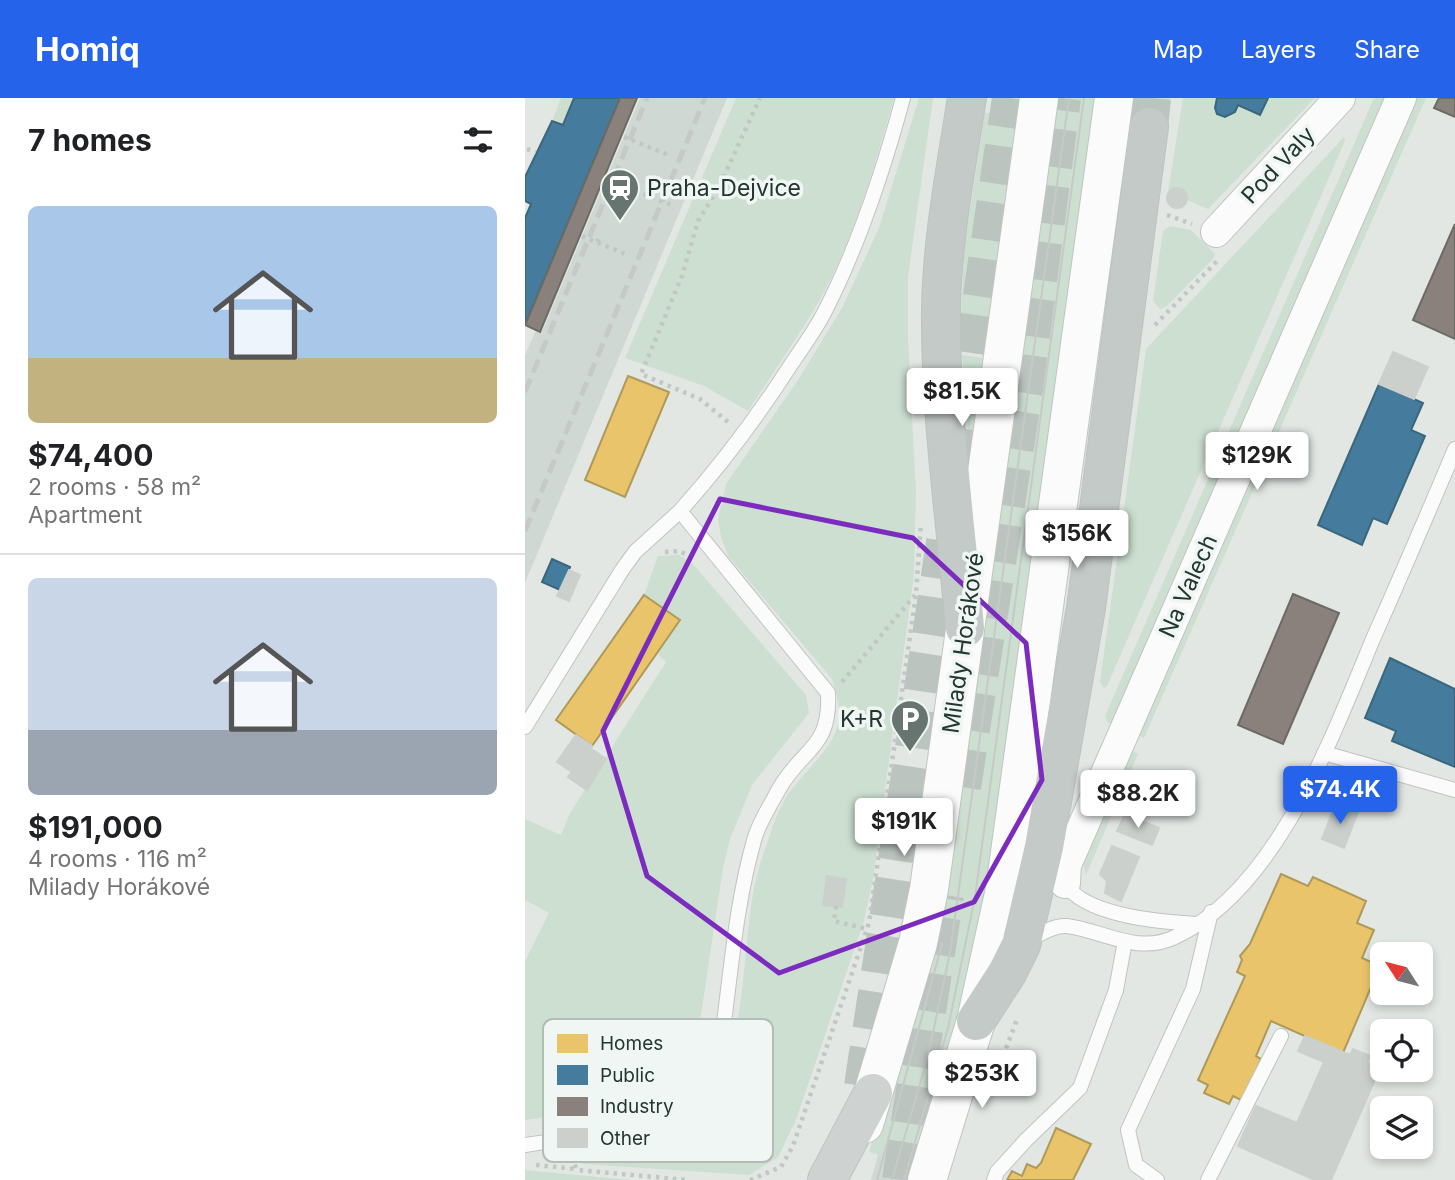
<!DOCTYPE html>
<meta charset="utf-8">
<style>
body{margin:0;font-family:Inter,sans-serif;background:#f2f2f2;color:#202124;height:100vh;display:flex;flex-direction:column;font-size:26px;white-space:nowrap}
*{box-sizing:border-box;margin:0}
p{font-size:23px;color:#757577}
.icon{flex:none;width:38px;height:38px;fill:none;stroke:currentColor;stroke-width:2;stroke-linecap:round;stroke-linejoin:round}
.map{position:relative;flex:1;overflow:hidden}
.sheet{display:flex;flex-direction:column;background:#fff;width:525px}
.sheet>*{flex:none}
.needle{width:46px;rotate:306deg}
.tools{position:absolute;left:845px;top:844px;display:grid;gap:14px}
.tools a{display:grid;place-items:center;width:63px;height:63px;border-radius:10px;background:#fff;box-shadow:0 4px 10px #0003;font-size:35px}
.price{position:absolute;translate:-50% -60px;padding:0 16px;border-radius:7px;background:#fff;color:#222;font-size:23px;line-height:46px;filter:drop-shadow(0 2px 4px #0008)}
.price::after{content:'';position:absolute;left:50%;top:42px;width:21px;height:16px;margin-left:-10px;background:inherit;clip-path:polygon(0 0,100% 0,50% 100%)}
.price.on{background:#2563eb;color:#fff}
ul{padding:0;list-style:none}
li{display:grid;align-content:center;gap:14px;height:371px;padding:0 28px}
li+li{border-top:2px solid #e0e0e0}
li span{display:grid;place-items:center;height:217px;border-radius:10px;color:#555}
li>.icon{margin-inline-start:auto}
span .icon{width:126px;height:126px;fill:#fffc;stroke-width:1}
li b{font-size:30px}
h2{display:flex;justify-content:space-between;align-items:center;height:84px;padding:0 28px;font-size:30px}
header{display:flex;align-items:center;gap:42px;box-sizing:border-box;height:98px;padding:0 35px;background:#2563eb;color:#fff}
header strong{font-size:33px}
nav{display:flex;gap:38px;margin-inline-start:auto;font-size:24px}
main{display:flex;flex:1;min-height:0}
.map>svg:first-child{display:block}
.built{fill:#d0d8d4}
.green{fill:#cddfd1}
.homes{fill:#e9c46a;stroke:#ae9a59;stroke-width:2}
.public{fill:#457b9d;stroke:#3b677c;stroke-width:2}
.industry{fill:#8a817c;stroke:#6b6b65;stroke-width:2}
.building{fill:#cbd0cd;stroke:#cbd0cd;stroke-width:2}
.lines{fill:none;stroke-linecap:round;stroke-linejoin:round}
.trunk-tunnel{stroke:#bcc4c0;stroke-width:38;stroke-dasharray:38 19;stroke-linecap:butt}
.service-casing{stroke:#bfc4c1;stroke-width:16}
.minor-casing{stroke:#bfc4c1;stroke-width:32}
.secondary-casing{stroke:#bfc5c2;stroke-width:40}
.primary-casing{stroke:#bcc3c0;stroke-width:40}
.trunk-casing{stroke:#bcc3c0;stroke-width:40}
.path{stroke:#c0c7c4;stroke-width:4.5;stroke-dasharray:3.5 5;stroke-linecap:butt}
.service{stroke:#fbfbfb;stroke-width:14}
.minor{stroke:#fbfbfb;stroke-width:30}
.secondary{stroke:#fbfbfb;stroke-width:38}
.primary{stroke:#ced3d1;stroke-width:38}
.trunk{stroke:#c4cac8;stroke-width:38}
.tram{stroke:#c6c9c8;stroke-width:2}
.rail{stroke:#c6c9c8;stroke-width:5;stroke-dasharray:14 7;stroke-linecap:butt}
.marked{fill:none;stroke:#7b2cbf;stroke-width:5;stroke-linejoin:round}
.labels{text-anchor:middle;dominant-baseline:central;stroke-width:7;stroke-linejoin:round;paint-order:stroke}
.street-label{font-size:23px;fill:#233730;stroke:#f0f6f3}
.poi-label{font-size:23px;fill:#233730;stroke:#f0f6f3;text-anchor:start}
.key{fill:#f0f6f3;stroke:#b2bdb8;stroke-width:2}
.key-label{font-size:19px;fill:#233730}
</style>
<header>
<strong>Homiq</strong>
<nav><a>Map</a><a>Layers</a><a>Share</a></nav>
</header>
<main>
<section class="sheet">
<h2>7 homes<svg class="icon" aria-label="filters" viewBox="0 0 24 24"><path d="M4 7h16M4 17h16"/><circle cx="9" cy="7" r="2"/><circle cx="15" cy="17" r="2"/></svg></h2>
<ul>
<li><span style="background:linear-gradient(#a9c7e8 70%,#c2b280 0)"><svg class="icon" aria-label="home" viewBox="0 0 24 24"><path d="M3 11l9-7 9 7M6 9v11h12V9"/></svg></span><div><b>$74,400</b><p>2 rooms · 58 m²</p><p>Apartment</p></div></li>
<li><span style="background:linear-gradient(#c9d6e8 70%,#9aa5b1 0)"><svg class="icon" aria-label="home" viewBox="0 0 24 24"><path d="M3 11l9-7 9 7M6 9v11h12V9"/></svg></span><div><b>$191,000</b><p>4 rooms · 116 m²</p><p>Milady Horákové</p></div></li>
</ul>
</section>
<div class="map">
<svg width="930" height="1082" viewBox="0 0 930 1082">
<rect width="100%" height="100%" fill="#e2e7e4"/>
<path class="built" d="M 115,0 L 202,0 L 0,485 L 0,257 L 11,232 L 18,232 Z
M 353,1057 L 389,1068 L 384,1082 L 346,1082 Z"/>
<path class="green" d="M 36,0 L 49,0 L 38,27 L 27,23 Z
M 211,0 L 369,0 C 349,70 329,141 293,205 C 271,242 246,278 223,313 L 179,288 L 100,260 Z
M 394,0 L 408,0 L 383,179 L 383,241 L 391,394 L 389,477 L 348,781 L 339,823 L 271,1022 L 253,1059 L 224,1077 L 58,1066 L 51,1060 L 55,1051 C 103,1041 156,1036 188,993 C 220,949 218,851 228,796 C 231,777 237,759 244,740 C 248,726 253,713 260,701 C 275,677 300,659 311,633 C 318,616 312,597 307,581 L 203,458 L 196,439 L 193,421 L 201,386 L 273,282 L 317,210 L 354,130 Z
M 527,0 L 575,0 L 450,868 L 393,1069 L 344,1054 L 389,905 Z
M 607,0 L 645,0 L 640,33 L 602,28 Z
M 658,0 L 692,0 L 691,14 L 700,19 L 710,14 L 713,7 L 735,17 L 743,0 L 790,0 L 683,111 L 662,102 L 656,91 L 643,94 Z
M 849,0 L 865,0 L 591,628 L 582,624 L 580,618 Z
M 888,0 L 901,0 L 619,640 L 610,636 Z
M 460,15 L 493,19 L 463,225 L 436,222 L 439,150 Z
M 819,39 L 820,43 L 582,588 L 579,590 L 575,584 L 621,251 Z
M 645,128 L 666,132 L 690,156 L 688,161 L 642,208 L 635,211 L 628,203 L 638,133 Z
M 437,257 L 459,260 L 448,341 L 444,341 Z
M 154,457 L 167,465 L 281,597 L 284,615 L 227,687 L 205,741 L 198,770 L 176,917 L 164,962 L 149,981 L 130,995 L 73,1009 L 72,1013 L 0,1022 L 0,863 L 24,815 L 0,802 L 0,721 L 36,737 L 45,715 L 141,564 L 132,555 L 119,497 L 133,458 Z
M 604,651 L 613,656 L 561,777 L 557,762 Z
M 0,1072 L 105,1082 L 0,1082 Z"/>
<path class="homes" d="M 103,278 L 144,294 L 100,399 L 60,382 Z
M 119,497 L 155,522 L 67,648 L 31,622 Z
M 756,776 L 783,788 L 788,779 L 841,803 L 832,825 L 849,832 L 837,860 L 855,868 L 818,955 L 746,923 L 731,958 L 736,961 L 718,1003 L 708,998 L 704,1006 L 679,995 L 683,987 L 673,982 L 720,878 L 712,874 L 717,862 L 715,858 L 725,846 Z
M 531,1030 L 566,1046 L 548,1082 L 482,1082 L 487,1073 L 497,1078 L 502,1066 L 511,1070 L 516,1065 Z"/>
<path class="public" d="M 49,0 L 95,0 L 0,227 L 0,120 L 6,106 L 0,103 L 0,79 L 27,23 L 38,27 Z
M 743,0 L 735,17 L 713,7 L 710,14 L 700,19 L 692,16 L 690,10 L 692,0 Z
M 854,286 L 898,305 L 886,332 L 900,338 L 862,426 L 848,420 L 837,447 L 793,427 Z
M 27,461 L 45,469 L 35,492 L 17,484 Z
M 865,560 L 930,591 L 930,669 L 867,643 L 871,633 L 840,620 Z"/>
<path class="industry" d="M 95,0 L 112,0 L 15,234 L 0,227 L 1,225 Z
M 914,0 L 930,0 L 930,19 L 909,10 Z
M 930,126 L 930,241 L 888,222 Z
M 768,496 L 814,515 L 758,646 L 713,627 Z"/>
<path class="building" d="M642 100a10 10 0 1 1 20 0a10 10 0 1 1-20 0Z
M 868,254 L 903,269 L 889,301 L 854,286 Z
M 44,472 L 55,477 L 44,503 L 32,498 Z
M 51,637 L 67,648 L 47,674 L 32,664 Z
M 65,650 L 81,661 L 62,692 L 43,679 Z
M 811,705 L 833,714 L 819,750 L 797,741 Z
M 600,716 L 634,730 L 627,747 L 592,733 Z
M 587,748 L 614,759 L 596,803 L 580,795 L 582,783 L 575,776 Z
M 302,778 L 321,781 L 317,809 L 298,807 Z
M 780,938 L 825,957 L 828,951 L 845,958 L 842,965 L 855,970 L 806,1082 L 790,1082 L 713,1048 L 731,1008 L 772,1025 L 799,964 L 773,953 Z"/>
<g class="lines">
<path class="trunk-tunnel" d="M 624,29 L 627,0
M 432,368 L 486,0
M 437,689 L 499,291 L 537,0
M 338,988 L 423,425
M 376,1082 L 420,797"/>
<defs>
<path id="service" d="M 155,413 C 197,366 233,318 267,265 C 278,249 290,232 299,215 C 334,147 358,74 378,0
M 0,629 L 97,472 L 110,454 L 155,413 L 303,595 C 306,651 277,650 254,691 C 246,706 235,723 230,739 C 211,804 206,873 197,940 C 174,1033 80,1035 0,1047
M 799,655 L 930,692
M 540,785 C 559,818 637,824 671,826
M 503,843 C 514,836 529,827 542,828 C 579,833 613,857 650,839 C 752,792 807,639 848,541 C 876,478 903,415 930,351
M 469,1082 L 472,1074 L 501,1042 L 555,990 L 591,892 L 600,843
M 632,1082 L 611,1067 L 603,1032 L 668,891 L 686,814
M 683,1082 L 756,938"/>
<path id="minor" d="M 691,134 L 815,0
M 540,785 L 541,767 L 876,0"/>
<path id="secondary" d="M 339,1026 L 393,845 L 404,791 L 514,0
M 402,1082 L 451,923 L 480,791 L 589,0"/>
<path id="primary" d="M 302,1082 L 348,995"/>
<path id="trunk" d="M 440,530 C 431,425 415,317 416,212 C 417,141 431,70 442,0
M 451,923 L 482,875 L 496,847 L 519,749 L 561,510 L 624,29"/>
</defs>
<use href="#service" class="service-casing"/>
<use href="#minor" class="minor-casing"/>
<use href="#secondary" class="secondary-casing"/>
<use href="#primary" class="primary-casing"/>
<use href="#trunk" class="trunk-casing"/>
<path class="path" d="M 99,39 L 144,57
M 2,51 L 11,54
M 79,80 L 149,108
M 642,117 L 667,126
M 57,138 L 103,157
M 72,144 L 75,137
M 630,227 L 695,160
M 203,324 L 175,301 L 116,276 L 157,178 L 173,123 L 193,91 L 235,0
M 140,454 L 154,453 L 165,458
M 317,584 L 390,497
M 311,808 L 309,823 L 342,831
M 466,990 L 493,919
M 46,1059 L 52,1072 L 163,1082
M 11,1067 L 51,1071
M 225,1082 L 256,1069 L 268,1048 L 344,825 L 391,496 L 396,425"/>
<use href="#service" class="service"/>
<use href="#minor" class="minor"/>
<use href="#secondary" class="secondary"/>
<use href="#primary" class="primary"/>
<use href="#trunk" class="trunk"/>
<path class="tram" d="M 352,1082 L 417,846
M 367,1082 L 403,958 L 425,855 L 544,0
M 379,1082 L 423,930 L 450,799 L 559,0"/>
<path class="rail" d="M 0,294 L 122,0
M 0,433 L 180,0"/>
</g>
<path class="marked" d="M 195,401 L 388,440 L 501,545 L 517,682 L 449,804 L 254,875 L 122,778 L 78,633 Z"/>
<defs>
<symbol id="station-pin" viewBox="-11 -11 22 30"><path d="M0 17L-7.5 6A9.5 9.5 0 1 1 7.5 6Z" fill="#66756f" stroke="#f0f6f3"/><path d="M-3-6H3Q5-6 5-4V2Q5 4 3 4L4.5 6H3L1.5 4h-3L-3 6H-4.5L-3 4Q-5 4-5 2V-4Q-5-6-3-6ZM-3.5-4v3h7v-3ZM-3.5 1v1.5H-2V1ZM2 1v1.5H3.5V1Z" fill="#fff"/></symbol>
<symbol id="parking-pin" viewBox="-11 -11 22 30"><path d="M0 17L-7.5 6A9.5 9.5 0 1 1 7.5 6Z" fill="#66756f" stroke="#f0f6f3"/><path d="M-3.5-5.5H1a3.5 3.5 0 0 1 0 7H-1V5.5H-3.5ZM-1-3.4V-.6H.8a1.4 1.4 0 0 0 0-2.8Z" fill="#fff"/></symbol>
</defs>
<g fill-rule="evenodd">
<use href="#station-pin" x="73" y="68" width="44" height="60"/>
<use href="#parking-pin" x="363" y="599" width="44" height="60"/>
</g>
<g class="labels">
<g class="street-label">
<text transform="translate(753 67) rotate(-47)">Pod Valy</text>
<text transform="translate(663 488) rotate(-66)">Na Valech</text>
<text transform="translate(438 545) rotate(-82)">Milady Horákové</text>
</g>
<g class="poi-label">
<text x="122" y="90">Praha-Dejvice</text>
<text x="358" y="621" text-anchor="end">K+R</text>
</g>
</g>
<rect x="18" y="921" width="230" height="143" rx="10" class="key"/>
<rect x="32" y="936" width="31" height="19" fill="#e9c46a"/>
<rect x="32" y="967" width="31" height="20" fill="#457b9d"/>
<rect x="32" y="999" width="31" height="19" fill="#8a817c"/>
<rect x="32" y="1030" width="31" height="20" fill="#cbd0cd"/>
<g class="key-label">
<text x="75" y="952">Homes</text>
<text x="75" y="984">Public</text>
<text x="75" y="1015">Industry</text>
<text x="75" y="1047">Other</text>
</g>
</svg>
<div class="tools">
<a><svg class="needle" viewBox="-14 -14 28 28"><path d="M0-13l5 13h-10z" fill="#e53935"/><path d="M0 13l5-13h-10z" fill="#757577"/></svg></a>
<a><svg class="icon" aria-label="locate" viewBox="0 0 24 24"><circle cx="12" cy="12" r="6"/><path d="M12 2v4M12 18v4M2 12h4M18 12h4"/></svg></a>
<a><svg class="icon" aria-label="layers" viewBox="0 0 24 24"><path d="M12 4l9 5-9 5-9-5zM3 14l9 5 9-5"/></svg></a>
</div>
<b class="price" style="left:437px;top:330px">$81.5K</b>
<b class="price" style="left:732px;top:394px">$129K</b>
<b class="price" style="left:552px;top:472px">$156K</b>
<b class="price on" style="left:815px;top:728px">$74.4K</b>
<b class="price" style="left:613px;top:732px">$88.2K</b>
<b class="price" style="left:379px;top:760px">$191K</b>
<b class="price" style="left:457px;top:1012px">$253K</b>
</div>
</main>
